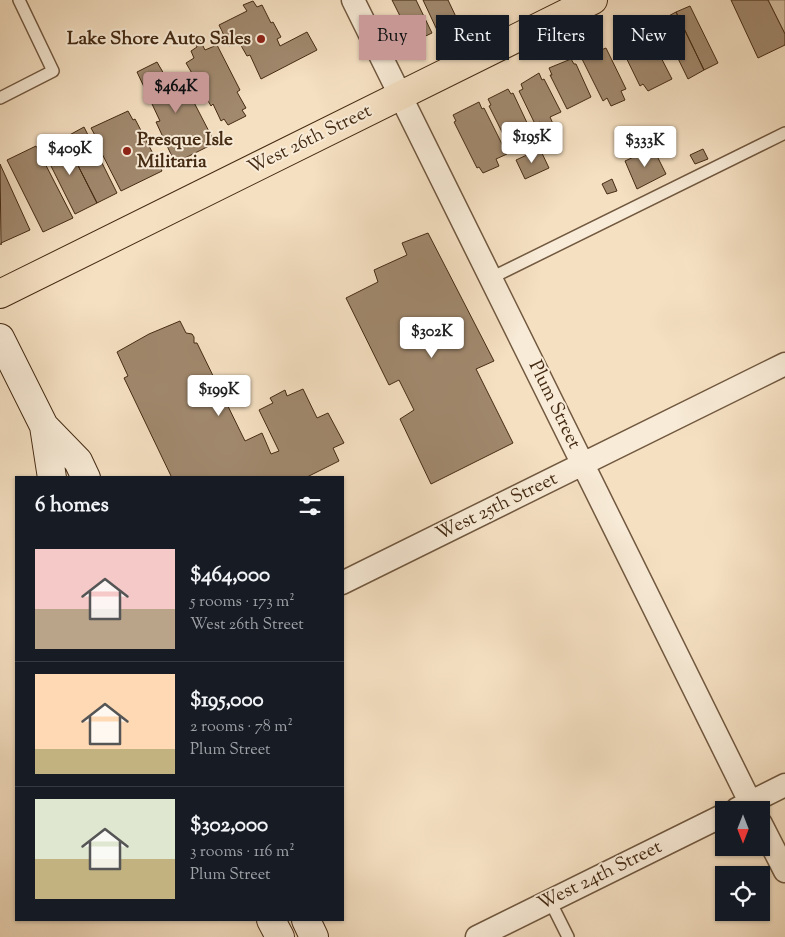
<!DOCTYPE html>
<meta charset="utf-8">
<style>
body{margin:0;font-family:"Sorts Mill Goudy",serif;background:#20242c;color:#f1f3f6;height:100vh;display:flex;flex-direction:column;font-size:19px;white-space:nowrap}
*{box-sizing:border-box;margin:0}
p{font-size:16px;color:#9ea1a6}
.icon{flex:none;width:28px;height:28px;fill:none;stroke:currentColor;stroke-width:2;stroke-linecap:round;stroke-linejoin:round}
.map{position:relative;flex:1;overflow:hidden}
.details{position:absolute;left:15px;top:476px;width:329px;height:445px;display:flex;flex-direction:column;background:#171b24;border-radius:0px;box-shadow:0 1px 4px #0004}
.details>*{flex:none}
.top-card{position:absolute;left:359px;top:15px;width:351px;height:45px;display:flex;gap:10px}
.needle{width:32px;rotate:180deg}
.controls{position:absolute;left:715px;top:801px;display:grid;gap:10px}
.controls a{display:grid;place-items:center;width:55px;height:55px;border-radius:0px;background:#171b24;box-shadow:0 1px 4px #0004;font-size:25px}
.price{position:absolute;translate:-50% -42px;padding:0 11px;border-radius:5px;background:#fff;color:#222;font-size:16px;line-height:32px;filter:drop-shadow(0 1px 2px #0008)}
.price::after{content:'';position:absolute;left:50%;top:30px;width:15px;height:11px;margin-left:-8px;background:inherit;clip-path:polygon(0 0,100% 0,50% 100%)}
.price.on{background:#c59692;color:#111}
ul{padding:0;list-style:none}
li{display:flex;align-items:center;gap:15px;height:125px;padding:0 20px}
li+li{border-top:1px solid #363941}
li span{display:grid;place-items:center;flex:none;width:140px;height:100px;border-radius:0px;color:#555}
li>.icon{margin-inline-start:auto}
span .icon{width:60px;height:60px;fill:#fffc;stroke-width:1}
li b{font-size:21px}
h2{display:flex;justify-content:space-between;align-items:center;height:60px;padding:0 20px;font-size:21px}
.pill{padding:0 18px;border-radius:0px;background:#171b24;box-shadow:0 1px 4px #0004;font-size:18px;line-height:45px}
.pill.on{background:#c59692;color:#111}
.map>svg:first-child{display:block}
.green{fill:#d7c1a4;stroke:#8e765c}
.building{fill:#a1896e;stroke:#452b13}
.lines{fill:none;stroke-linecap:round;stroke-linejoin:round}
.service-casing{stroke:#71583f;stroke-width:14}
.minor-casing{stroke:#71583f;stroke-width:25}
.secondary-casing{stroke:#452b13;stroke-width:30}
.primary-casing{stroke:#452b13;stroke-width:30}
.service{stroke:#f8ebd7;stroke-width:11}
.minor{stroke:#f8ebd7;stroke-width:22}
.secondary{stroke:#f8ebd7;stroke-width:28}
.primary{stroke:#f5e0c2;stroke-width:28}
.poi-dot{fill:#8f2418;stroke:#f8ebd7;stroke-width:2}
.labels{text-anchor:middle;dominant-baseline:central;stroke-width:4;stroke-linejoin:round;paint-order:stroke}
.poi-label{font-size:19px;font-weight:bold;fill:#452b13;stroke:#f8ebd7;text-anchor:end}
.street-label{font-size:19px;fill:#452b13;stroke:#f8ebd7}
</style>
<div class="map">
<svg width="785" height="937" viewBox="0 0 785 937">
<rect width="100%" height="100%" fill="#f5e0c2"/>
<filter id="stains"><feTurbulence type="fractalNoise" baseFrequency=".004" numOctaves="4"/><feColorMatrix values="0 0 0 0 .2 0 0 0 0 .09 0 0 0 0 .02 0 0 0 .5 -.17"/></filter>
<radialGradient id="worn" r=".72"><stop offset=".6" stop-color="#630" stop-opacity="0"/><stop offset="1" stop-color="#630" stop-opacity=".3"/></radialGradient>
<path class="green" d="M 768,0 L 785,0 L 785,34 Z"/>
<path class="building" d="M 392,0 L 416,0 L 432,33 L 413,42 Z
M 423,0 L 448,0 L 458,21 L 437,30 Z
M 731,0 L 768,0 L 785,34 L 785,45 L 758,58 Z
M 253,1 L 257,7 L 262,5 L 271,23 L 273,22 L 281,37 L 277,39 L 280,46 L 307,32 L 317,50 L 261,79 L 250,55 L 247,56 L 239,42 L 229,46 L 219,25 L 247,11 L 243,5 Z
M 690,6 L 718,63 L 704,70 L 676,12 Z
M 676,12 L 704,70 L 688,79 L 668,38 L 672,36 L 663,19 Z
M 641,28 L 648,41 L 652,40 L 672,79 L 648,91 L 643,84 L 640,86 L 616,37 L 627,32 L 628,34 Z
M 199,38 L 205,50 L 217,45 L 240,90 L 237,92 L 246,108 L 242,110 L 246,116 L 228,125 L 224,119 L 221,121 L 213,104 L 211,106 L 186,63 L 194,58 L 191,51 L 197,47 L 194,40 Z
M 588,48 L 591,54 L 606,48 L 626,89 L 621,91 L 625,100 L 611,106 L 607,98 L 603,101 L 579,53 Z
M 571,59 L 574,64 L 576,64 L 591,97 L 567,109 L 550,75 L 552,75 L 549,68 Z
M 157,62 L 168,81 L 175,79 L 180,89 L 186,87 L 215,143 L 175,163 L 156,122 L 160,121 L 137,72 Z
M 539,73 L 542,80 L 544,79 L 561,112 L 550,117 L 554,126 L 545,131 L 540,122 L 535,124 L 519,91 L 523,89 L 521,84 Z
M 508,89 L 511,94 L 513,93 L 529,127 L 520,131 L 523,139 L 518,141 L 519,144 L 510,148 L 489,106 L 491,105 L 488,99 Z
M 479,102 L 482,109 L 484,108 L 507,154 L 496,159 L 499,166 L 483,173 L 479,167 L 477,168 L 454,122 L 456,121 L 453,115 Z
M 128,111 L 133,120 L 135,119 L 162,171 L 121,191 L 95,140 L 97,139 L 91,128 Z
M 84,127 L 117,193 L 97,203 L 64,138 Z
M 64,138 L 97,203 L 75,214 L 42,148 Z
M 36,146 L 73,218 L 43,232 L 7,160 Z
M 653,148 L 666,174 L 637,189 L 625,161 Z
M 540,149 L 549,168 L 525,179 L 516,160 Z
M 703,149 L 708,159 L 695,164 L 690,155 Z
M 0,164 L 30,230 L 1,243 L 1,245 Z
M 612,179 L 617,191 L 607,194 L 602,184 Z
M 428,233 L 494,361 L 476,369 L 513,443 L 431,484 L 400,419 L 414,410 L 399,380 L 389,385 L 346,298 L 378,282 L 374,270 L 407,255 L 402,243 Z
M 180,321 L 186,333 L 192,334 L 194,337 L 194,343 L 197,343 L 245,441 L 262,433 L 271,454 L 279,451 L 259,410 L 273,403 L 270,398 L 285,390 L 287,396 L 303,389 L 317,418 L 328,413 L 344,443 L 333,448 L 339,461 L 305,478 L 172,478 L 124,378 L 128,376 L 117,352 L 149,334 Z"/>
<g class="lines">
<defs>
<path id="service" d="M 0,98 L 53,71 L 19,0
M 491,278 L 785,133
M 550,901 L 568,937"/>
<path id="minor" d="M 353,0 L 754,810
M 342,583 L 785,364
M 737,809 L 785,785
M 761,824 L 785,871
M 477,937 L 724,815"/>
<path id="secondary" d="M 0,338 L 44,426 L 78,461 L 86,478
M 44,426 L 52,478
M 271,920 L 280,937
M 306,920 L 314,937"/>
<path id="primary" d="M 0,294 L 593,0"/>
</defs>
<use href="#service" class="service-casing"/>
<use href="#minor" class="minor-casing"/>
<use href="#secondary" class="secondary-casing"/>
<use href="#primary" class="primary-casing"/>
<use href="#service" class="service"/>
<use href="#minor" class="minor"/>
<use href="#secondary" class="secondary"/>
<use href="#primary" class="primary"/>
</g>
<g class="poi-dot">
<circle cx="261" cy="39" r="5"/>
<circle cx="127" cy="151" r="5"/>
</g>
<g class="labels">
<g class="poi-label">
<text x="251" y="39">Lake Shore Auto Sales</text>
<text x="137" y="140" text-anchor="start">Presque Isle<tspan x="137" dy="22">Militaria</tspan></text>
</g>
<g class="street-label">
<text transform="translate(310 140) rotate(-26)">West 26th Street</text>
<text transform="translate(554 405) rotate(64)">Plum Street</text>
<text transform="translate(497 507) rotate(-26)">West 25th Street</text>
<text transform="translate(600 876) rotate(-26)">West 24th Street</text>
</g>
</g>
<rect width="100%" height="100%" filter="url(#stains)"/>
<rect width="100%" height="100%" fill="url(#worn)"/>
</svg>
<div class="controls">
<a><svg class="needle" viewBox="-14 -14 28 28"><path d="M0-13l5 13h-10z" fill="#e53935"/><path d="M0 13l5-13h-10z" fill="#9ea1a6"/></svg></a>
<a><svg class="icon" aria-label="locate" viewBox="0 0 24 24"><circle cx="12" cy="12" r="6"/><path d="M12 2v4M12 18v4M2 12h4M18 12h4"/></svg></a>
</div>
<b class="price on" style="left:176px;top:114px">$464K</b>
<b class="price" style="left:532px;top:164px">$195K</b>
<b class="price" style="left:645px;top:168px">$333K</b>
<b class="price" style="left:70px;top:176px">$409K</b>
<b class="price" style="left:432px;top:359px">$302K</b>
<b class="price" style="left:219px;top:417px">$199K</b>
<div class="top-card">
<a class="pill on">Buy</a>
<a class="pill">Rent</a>
<a class="pill">Filters</a>
<a class="pill">New</a>
</div>
<section class="details">
<h2>6 homes<svg class="icon" aria-label="filters" viewBox="0 0 24 24"><path d="M4 7h16M4 17h16"/><circle cx="9" cy="7" r="2"/><circle cx="15" cy="17" r="2"/></svg></h2>
<ul>
<li><span style="background:linear-gradient(#f6c9c9 60%,#b9a48a 0)"><svg class="icon" aria-label="home" viewBox="0 0 24 24"><path d="M3 11l9-7 9 7M6 9v11h12V9"/></svg></span><div><b>$464,000</b><p>5 rooms · 173 m²</p><p>West 26th Street</p></div></li>
<li><span style="background:linear-gradient(#ffd9b3 75%,#c2b280 0)"><svg class="icon" aria-label="home" viewBox="0 0 24 24"><path d="M3 11l9-7 9 7M6 9v11h12V9"/></svg></span><div><b>$195,000</b><p>2 rooms · 78 m²</p><p>Plum Street</p></div></li>
<li><span style="background:linear-gradient(#dfe7d0 60%,#c2b280 0)"><svg class="icon" aria-label="home" viewBox="0 0 24 24"><path d="M3 11l9-7 9 7M6 9v11h12V9"/></svg></span><div><b>$302,000</b><p>3 rooms · 116 m²</p><p>Plum Street</p></div></li>
</ul>
</section>
</div>
